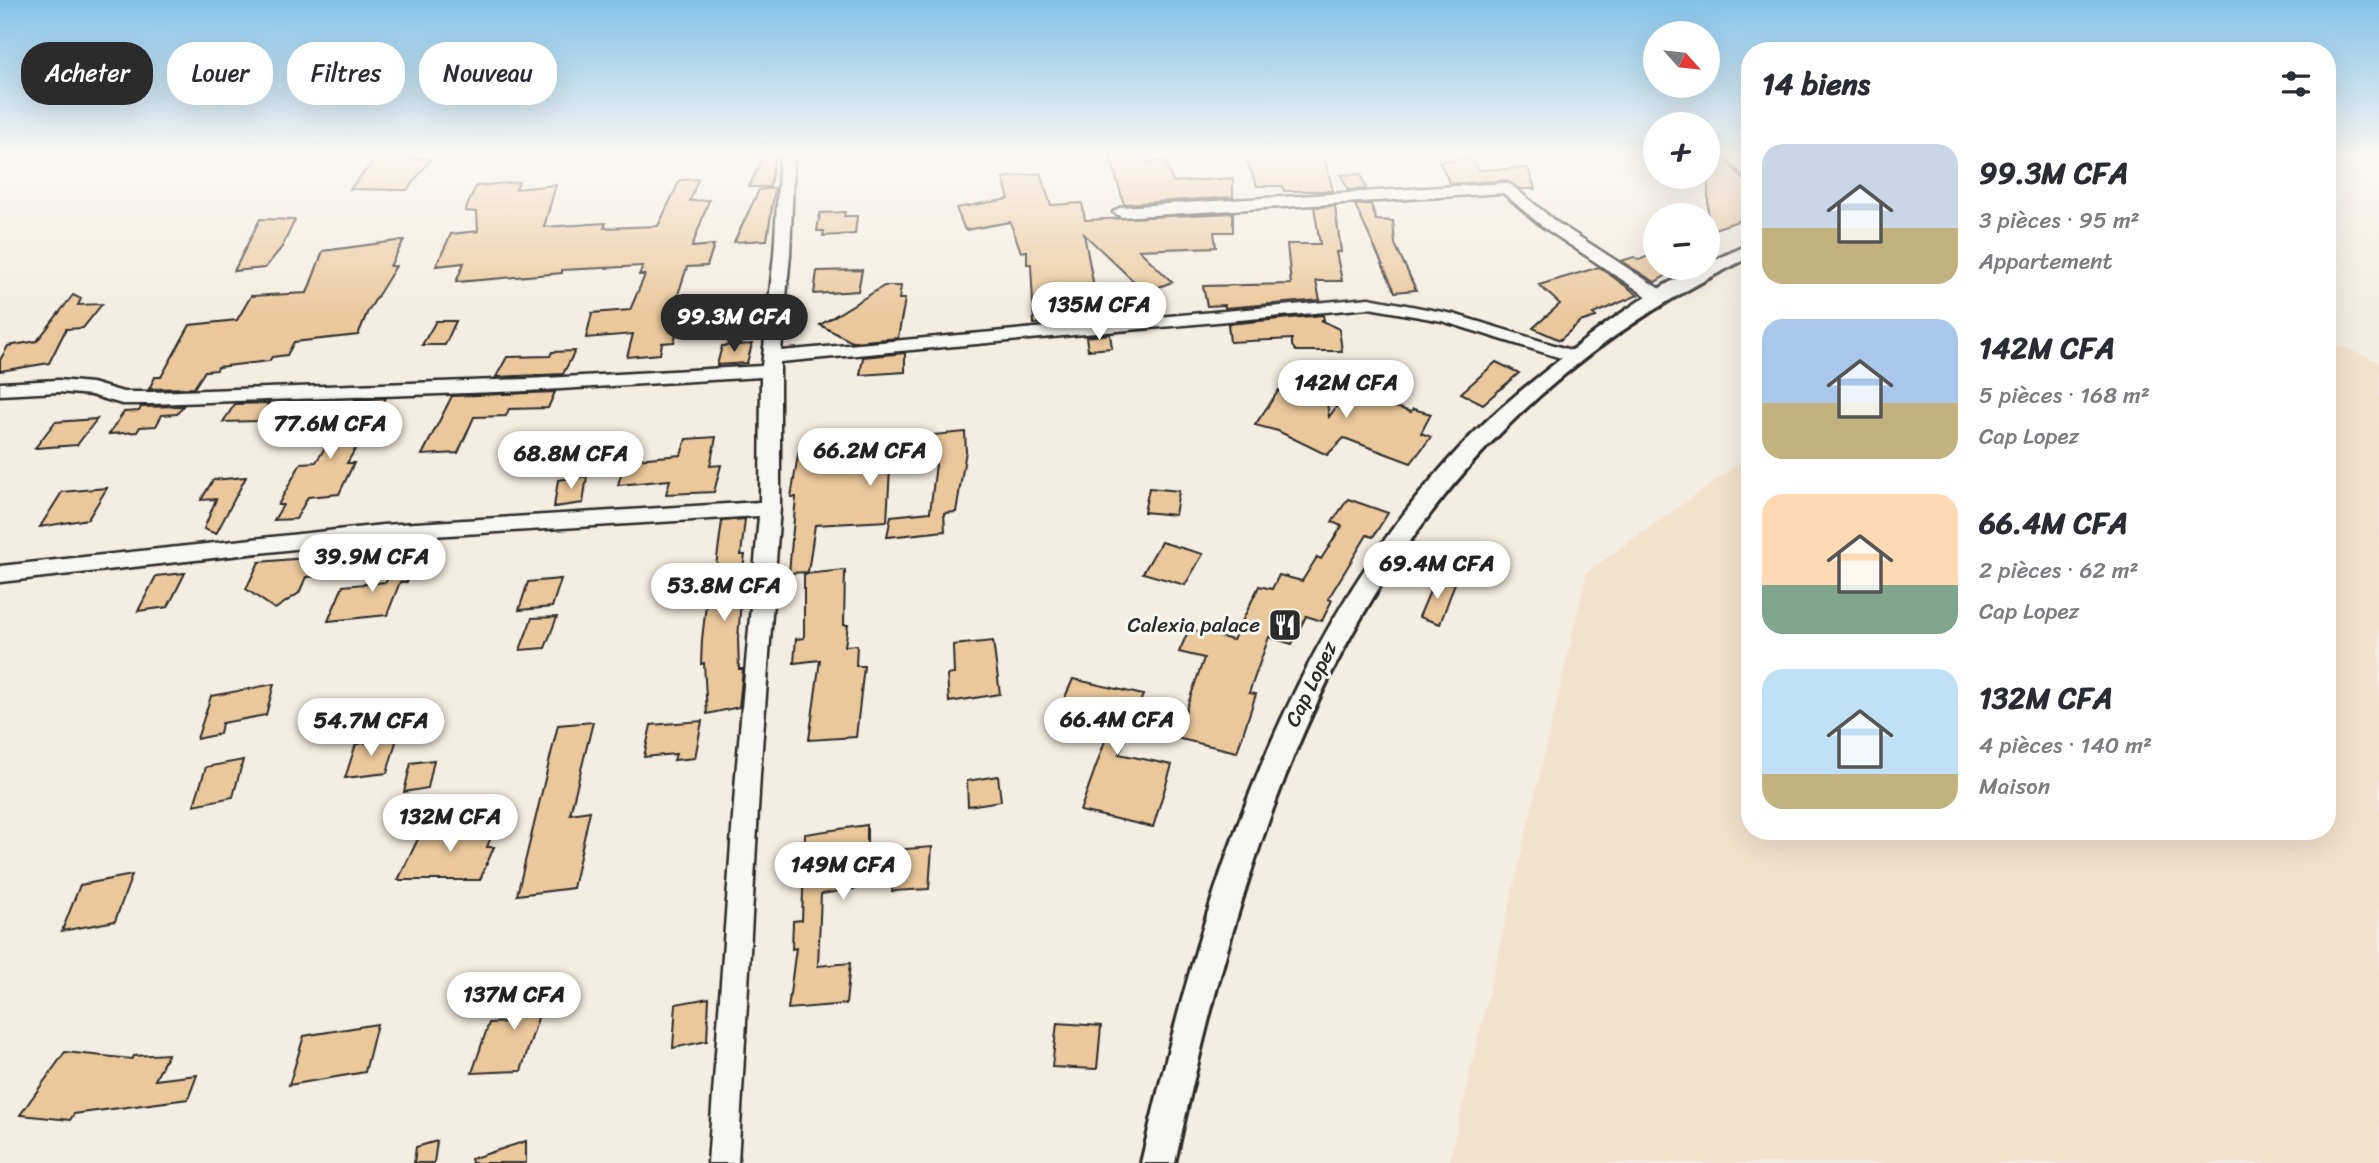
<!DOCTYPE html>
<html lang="fr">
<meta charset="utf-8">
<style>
body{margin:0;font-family:Sriracha,sans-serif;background:#f2f2f3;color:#2b2b33;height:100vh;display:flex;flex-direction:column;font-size:26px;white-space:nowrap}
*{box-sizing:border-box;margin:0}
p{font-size:23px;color:#7c7c81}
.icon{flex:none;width:38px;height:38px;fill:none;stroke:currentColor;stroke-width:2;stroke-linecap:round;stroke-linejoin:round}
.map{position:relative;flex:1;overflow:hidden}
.side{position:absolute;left:1741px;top:42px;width:595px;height:798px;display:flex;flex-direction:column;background:#fff;border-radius:28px;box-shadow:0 7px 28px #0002}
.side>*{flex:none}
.top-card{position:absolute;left:21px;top:42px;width:665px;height:63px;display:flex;gap:14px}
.needle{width:46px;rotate:117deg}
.buttons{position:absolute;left:1643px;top:21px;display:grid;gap:14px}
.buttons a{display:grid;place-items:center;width:77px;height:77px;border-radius:50%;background:#fff;box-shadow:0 7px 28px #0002;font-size:35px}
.price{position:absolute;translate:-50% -60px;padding:0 16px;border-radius:24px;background:#fff;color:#222;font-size:23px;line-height:46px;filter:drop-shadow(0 2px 4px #0008)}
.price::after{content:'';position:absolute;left:50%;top:42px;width:21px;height:16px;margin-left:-10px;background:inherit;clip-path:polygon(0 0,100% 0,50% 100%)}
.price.active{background:#2b2b2b;color:#fff}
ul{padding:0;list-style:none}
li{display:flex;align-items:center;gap:21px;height:175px;padding:0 21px}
li span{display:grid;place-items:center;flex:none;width:196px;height:140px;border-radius:21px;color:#555}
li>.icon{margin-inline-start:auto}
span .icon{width:84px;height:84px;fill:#fffc;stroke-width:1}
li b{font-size:30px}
h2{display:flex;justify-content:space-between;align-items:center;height:84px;padding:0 21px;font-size:30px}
.tag{padding:0 24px;border-radius:28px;background:#fff;box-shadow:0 7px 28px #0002;font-size:24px;line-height:63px}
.tag.active{background:#2b2b2b;color:#fff}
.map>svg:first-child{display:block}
.built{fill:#f1e2cc}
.building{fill:#ebc89c;stroke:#2b2b2b;stroke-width:2}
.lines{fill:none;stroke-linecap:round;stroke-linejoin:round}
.minor-casing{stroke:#2b2b2b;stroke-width:5}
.tertiary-casing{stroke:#2b2b2b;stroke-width:6}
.minor{fill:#f6f6f2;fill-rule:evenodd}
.tertiary{fill:#f6f6f2;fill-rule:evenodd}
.labels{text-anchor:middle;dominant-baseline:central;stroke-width:6;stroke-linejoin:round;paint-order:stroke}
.poi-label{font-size:21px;fill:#2b2b2b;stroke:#f6f6f2;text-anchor:end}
.street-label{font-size:21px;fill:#2b2b2b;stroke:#f6f6f2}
</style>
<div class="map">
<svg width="2379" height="1163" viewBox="0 0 2379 1163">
<rect width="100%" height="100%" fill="#f4ede1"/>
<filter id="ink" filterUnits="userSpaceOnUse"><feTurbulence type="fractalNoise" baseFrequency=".0143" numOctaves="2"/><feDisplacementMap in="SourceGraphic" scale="14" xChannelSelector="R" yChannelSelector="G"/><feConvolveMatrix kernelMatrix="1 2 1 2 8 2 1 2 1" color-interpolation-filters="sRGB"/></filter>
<g filter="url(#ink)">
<path class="built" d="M 2328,341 L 2379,362 L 2379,1163 L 1449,1163 L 1587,572 L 1750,456 L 1750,831 L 2328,831 Z"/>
<path class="building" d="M 764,154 L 775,154 L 770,187 L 749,187 Z
M 1144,154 L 1146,163 L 1165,161 L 1173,182 L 1233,178 L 1233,197 L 1124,204 L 1110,156 Z
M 1244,154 L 1284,154 L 1286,158 L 1324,156 L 1333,191 L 1284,191 L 1282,186 L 1257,186 Z
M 1708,154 L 1721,154 L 1743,179 L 1750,180 L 1750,217 L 1708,231 Z
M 379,155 L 407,155 L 404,159 L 431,159 L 407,190 L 350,189 Z
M 1473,159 L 1478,170 L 1528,168 L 1535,189 L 1520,189 L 1506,180 L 1450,184 L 1439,161 Z
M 1040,173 L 1051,205 L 1082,203 L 1085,220 L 1233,213 L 1233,232 L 1214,232 L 1216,247 L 1139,250 L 1172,282 L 1145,292 L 1084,234 L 1097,303 L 1101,303 L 1106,319 L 1034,324 L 1031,264 L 1027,264 L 1027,251 L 1021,252 L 1010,222 L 965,230 L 956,208 L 1009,199 L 1003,178 Z
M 1361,174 L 1366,189 L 1348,190 L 1341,175 Z
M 698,179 L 690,201 L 709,200 L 692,247 L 714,245 L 707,266 L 687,267 L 669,322 L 679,322 L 674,342 L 662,343 L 660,354 L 627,357 L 633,334 L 586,338 L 592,313 L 630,310 L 645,275 L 639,275 L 643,266 L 562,270 L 562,273 L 456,282 L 464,263 L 436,266 L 451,234 L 478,231 L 477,212 L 465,211 L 476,186 L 519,182 L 516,189 L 556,185 L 544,227 L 606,223 L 604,228 L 658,226 L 680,180 Z
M 775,188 L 767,240 L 734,242 L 759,190 Z
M 1371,204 L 1376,220 L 1393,221 L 1395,244 L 1416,290 L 1395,292 L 1355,205 Z
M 1335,206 L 1341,252 L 1336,252 L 1342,281 L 1316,281 L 1320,300 L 1225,308 L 1225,305 L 1207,306 L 1203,286 L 1291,284 L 1287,244 L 1320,244 L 1314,207 Z
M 845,212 L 844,216 L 857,216 L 855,234 L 823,236 L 824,231 L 817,231 L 820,213 Z
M 260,219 L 295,220 L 282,247 L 265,268 L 234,271 Z
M 404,240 L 390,266 L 396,266 L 367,313 L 358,335 L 294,342 L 287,355 L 272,357 L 269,361 L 218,367 L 217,370 L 205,371 L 194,388 L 149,389 L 155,377 L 161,377 L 190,325 L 237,320 L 251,296 L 307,293 L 323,251 Z
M 1656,253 L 1656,268 L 1679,268 L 1655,282 L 1621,261 L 1634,257 L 1639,260 Z
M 1599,267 L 1638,295 L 1593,314 L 1596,317 L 1580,322 L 1560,340 L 1533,328 L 1560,304 L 1539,285 Z
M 862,270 L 858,291 L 814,294 L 817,271 Z
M 884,286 L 901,286 L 899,299 L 905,299 L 898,338 L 852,342 L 820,325 Z
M 73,295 L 81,299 L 78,305 L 102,304 L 83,328 L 66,329 L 49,363 L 0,371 L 0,360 L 8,346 L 37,341 Z
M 1323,315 L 1324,320 L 1321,320 L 1339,329 L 1342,351 L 1296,351 L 1292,346 L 1292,339 L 1230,342 L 1228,324 Z
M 436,321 L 456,321 L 445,345 L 422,345 Z
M 1110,334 L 1112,348 L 1088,350 L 1086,337 Z
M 752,344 L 747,363 L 717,365 L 722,346 Z
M 575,351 L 563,374 L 496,377 L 507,357 L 550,356 L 552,352 Z
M 905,353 L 905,372 L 860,375 L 863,357 Z
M 1496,362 L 1519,373 L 1483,404 L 1461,393 Z
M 1299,366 L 1323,374 L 1329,417 L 1353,384 L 1372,391 L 1367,398 L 1411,412 L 1413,409 L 1431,414 L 1421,433 L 1431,437 L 1411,463 L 1344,438 L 1327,455 L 1278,431 L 1255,425 L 1279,390 L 1307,398 Z
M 555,392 L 548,408 L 509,409 L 506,416 L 474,417 L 458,453 L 422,455 L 452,396 Z
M 386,398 L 347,463 L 354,463 L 339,494 L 308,497 L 296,519 L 274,520 L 283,505 L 278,505 L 301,463 L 316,462 L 355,400 Z
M 269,403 L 257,421 L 223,422 L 235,404 Z
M 183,406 L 177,414 L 162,415 L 156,426 L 140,427 L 137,432 L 109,434 L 124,412 L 139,411 L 141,407 Z
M 97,419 L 77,445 L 35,448 L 55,422 Z
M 965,432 L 966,451 L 956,512 L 944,513 L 945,531 L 887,537 L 891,516 L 930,512 L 936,464 L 890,468 L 887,521 L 815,525 L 808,572 L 789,573 L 796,497 L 791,497 L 800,443 L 829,440 L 828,452 L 901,444 L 902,438 Z
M 716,437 L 710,466 L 721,465 L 714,492 L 666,494 L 670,480 L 618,485 L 625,460 L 681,455 L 686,439 Z
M 587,476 L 583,503 L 554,507 L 558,480 Z
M 246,477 L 216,534 L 204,529 L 216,499 L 201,500 L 213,480 Z
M 107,488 L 88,519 L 40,527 L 62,492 Z
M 1149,488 L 1179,491 L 1175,515 L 1144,512 Z
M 1348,499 L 1388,513 L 1373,537 L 1367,535 L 1328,599 L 1332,600 L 1322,621 L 1306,616 L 1292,644 L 1269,637 L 1249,693 L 1256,694 L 1237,752 L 1176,738 L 1204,658 L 1179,652 L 1189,629 L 1233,640 L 1259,586 L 1272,589 L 1279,575 L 1302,581 L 1317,557 L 1321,559 L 1342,526 L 1332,522 Z
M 745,519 L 741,555 L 745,555 L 738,600 L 741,600 L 738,639 L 739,669 L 743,669 L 739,707 L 707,714 L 704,663 L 701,664 L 702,640 L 706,604 L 711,604 L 722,521 Z
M 1161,542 L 1203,554 L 1185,585 L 1143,573 Z
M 329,556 L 320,576 L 306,577 L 299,593 L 275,609 L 246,589 L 259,562 Z
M 418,557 L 407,582 L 400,582 L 387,615 L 328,621 L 343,586 L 386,582 L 396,559 Z
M 845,570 L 844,625 L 848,625 L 845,646 L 857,645 L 856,666 L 864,666 L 856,737 L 809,740 L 820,660 L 794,663 L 796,639 L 804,638 L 804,574 Z
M 185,573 L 168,607 L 138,611 L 156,576 Z
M 1436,577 L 1455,583 L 1440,624 L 1419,617 Z
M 561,579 L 552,607 L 519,610 L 528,582 Z
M 557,617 L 545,648 L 520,650 L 532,618 Z
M 993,641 L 1000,694 L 949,702 L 947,675 L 954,674 L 953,645 Z
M 1073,679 L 1143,695 L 1119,754 L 1172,765 L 1153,827 L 1080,811 L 1110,727 L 1057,715 Z
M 274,684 L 266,715 L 222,723 L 220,734 L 197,739 L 211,696 Z
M 702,721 L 695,758 L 674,760 L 676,754 L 644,757 L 651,725 Z
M 593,722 L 570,814 L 590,811 L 573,888 L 517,895 L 558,725 Z
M 397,738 L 387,773 L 345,778 L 356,744 Z
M 243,760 L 233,797 L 194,805 L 206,767 Z
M 434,760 L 428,788 L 404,792 L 411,763 Z
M 998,776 L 1001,801 L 968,806 L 967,781 Z
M 440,823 L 485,823 L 479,837 L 491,837 L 487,847 L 494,847 L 480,880 L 398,880 L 419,837 L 432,837 Z
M 867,825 L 867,852 L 932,847 L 929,889 L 892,891 L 893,883 L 821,894 L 818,966 L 850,963 L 846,1004 L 788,1009 L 796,948 L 792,949 L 793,921 L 802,920 L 805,834 Z
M 132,875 L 115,921 L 62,931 L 80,885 Z
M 529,981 L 560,981 L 554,999 L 544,999 L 521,1071 L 472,1073 L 489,1023 L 513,1022 Z
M 709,998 L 707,1041 L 673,1048 L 676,1004 Z
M 1057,1023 L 1101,1026 L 1097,1069 L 1052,1067 Z
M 377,1024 L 365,1072 L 289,1085 L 304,1036 Z
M 65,1052 L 132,1059 L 134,1056 L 168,1054 L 155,1080 L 197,1075 L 188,1099 L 74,1114 L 70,1120 L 20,1115 Z
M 437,1141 L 434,1163 L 414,1163 L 416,1147 Z
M 526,1141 L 526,1163 L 472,1163 L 471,1159 Z"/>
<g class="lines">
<defs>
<path id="minor" d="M 780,154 L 794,154 L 790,255 L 781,351 L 1369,298 L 1453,314 L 1580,353 L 1583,357 L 1574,362 L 1442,321 L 1369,308 L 780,362 L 780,508 L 760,775 L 738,1163 L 708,1163 L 736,775 L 759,516 L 383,539 L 0,582 L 0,566 L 383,525 L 760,502 L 761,377 L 527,391 L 151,404 L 122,404 L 91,395 L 58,392 L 0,395 L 0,383 L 58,380 L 92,383 L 123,392 L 151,392 L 527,379 L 762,366 L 774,255 Z
M 1723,154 L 1738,154 L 1750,166 L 1750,178 L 1745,177 Z
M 1506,183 L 1511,185 L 1555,221 L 1666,293 L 1668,297 L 1666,301 L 1654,301 L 1543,227 L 1503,193 L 1121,217 L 1113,212 L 1121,207 Z"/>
<path id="tertiary" d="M 1750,244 L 1750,257 C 1371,439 1258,781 1175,1163 L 1141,1163 C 1201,904 1279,637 1467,440 C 1500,406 1539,376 1576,347 C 1601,327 1680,268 1708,268 L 1708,263 Z"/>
</defs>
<use href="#minor" class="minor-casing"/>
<use href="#tertiary" class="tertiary-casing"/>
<use href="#minor" class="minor"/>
<use href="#tertiary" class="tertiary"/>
</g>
</g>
<linearGradient id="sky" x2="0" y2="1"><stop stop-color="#83c2e9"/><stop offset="0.49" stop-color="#faf7f2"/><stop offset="1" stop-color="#faf7f2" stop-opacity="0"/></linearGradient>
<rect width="2379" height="316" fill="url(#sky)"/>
<defs>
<symbol id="restaurant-square" viewBox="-11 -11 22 22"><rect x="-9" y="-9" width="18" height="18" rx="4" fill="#2b2b2b" stroke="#f6f6f2"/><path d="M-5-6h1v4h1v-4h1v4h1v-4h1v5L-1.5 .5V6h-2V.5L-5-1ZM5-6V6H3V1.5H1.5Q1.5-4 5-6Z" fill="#fff"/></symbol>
</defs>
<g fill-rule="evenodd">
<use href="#restaurant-square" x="1266" y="606" width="38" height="38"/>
</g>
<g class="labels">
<g class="poi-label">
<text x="1260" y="625">Calexia palace</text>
</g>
<g class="street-label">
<text transform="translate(1311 684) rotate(-64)">Cap Lopez</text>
</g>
</g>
</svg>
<div class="buttons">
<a><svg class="needle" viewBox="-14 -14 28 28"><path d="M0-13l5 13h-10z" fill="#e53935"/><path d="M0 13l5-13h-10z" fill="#7c7c81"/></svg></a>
<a>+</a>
<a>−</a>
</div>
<b class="price" style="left:1099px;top:342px">135M CFA</b>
<b class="price active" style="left:734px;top:354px">99.3M CFA</b>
<b class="price" style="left:1346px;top:420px">142M CFA</b>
<b class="price" style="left:330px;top:461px">77.6M CFA</b>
<b class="price" style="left:870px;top:488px">66.2M CFA</b>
<b class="price" style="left:571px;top:491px">68.8M CFA</b>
<b class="price" style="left:372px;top:594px">39.9M CFA</b>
<b class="price" style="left:1437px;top:601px">69.4M CFA</b>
<b class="price" style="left:724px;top:623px">53.8M CFA</b>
<b class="price" style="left:1117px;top:757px">66.4M CFA</b>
<b class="price" style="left:371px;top:758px">54.7M CFA</b>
<b class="price" style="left:450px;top:854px">132M CFA</b>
<b class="price" style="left:843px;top:902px">149M CFA</b>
<b class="price" style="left:514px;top:1032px">137M CFA</b>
<div class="top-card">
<a class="tag active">Acheter</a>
<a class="tag">Louer</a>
<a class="tag">Filtres</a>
<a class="tag">Nouveau</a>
</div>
<section class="side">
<h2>14 biens<svg class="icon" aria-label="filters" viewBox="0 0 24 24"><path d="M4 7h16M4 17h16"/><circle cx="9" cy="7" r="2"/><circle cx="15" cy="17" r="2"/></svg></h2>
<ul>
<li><span style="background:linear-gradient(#c9d6e8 60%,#c2b280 0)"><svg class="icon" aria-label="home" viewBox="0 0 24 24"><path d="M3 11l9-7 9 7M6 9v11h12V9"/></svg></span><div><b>99.3M CFA</b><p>3 pièces · 95 m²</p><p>Appartement</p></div></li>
<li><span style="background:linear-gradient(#a9c7e8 60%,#c2b280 0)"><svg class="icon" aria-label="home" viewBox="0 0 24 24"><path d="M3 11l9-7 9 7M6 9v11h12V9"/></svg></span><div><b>142M CFA</b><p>5 pièces · 168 m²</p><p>Cap Lopez</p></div></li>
<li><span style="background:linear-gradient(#ffd9b3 65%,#7fa58c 0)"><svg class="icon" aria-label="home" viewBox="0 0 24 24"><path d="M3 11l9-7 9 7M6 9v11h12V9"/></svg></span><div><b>66.4M CFA</b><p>2 pièces · 62 m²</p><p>Cap Lopez</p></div></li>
<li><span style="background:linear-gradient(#bfe0f5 75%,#c2b280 0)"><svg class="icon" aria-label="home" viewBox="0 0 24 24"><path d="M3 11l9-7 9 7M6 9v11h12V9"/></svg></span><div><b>132M CFA</b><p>4 pièces · 140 m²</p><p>Maison</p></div></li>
</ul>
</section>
</div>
